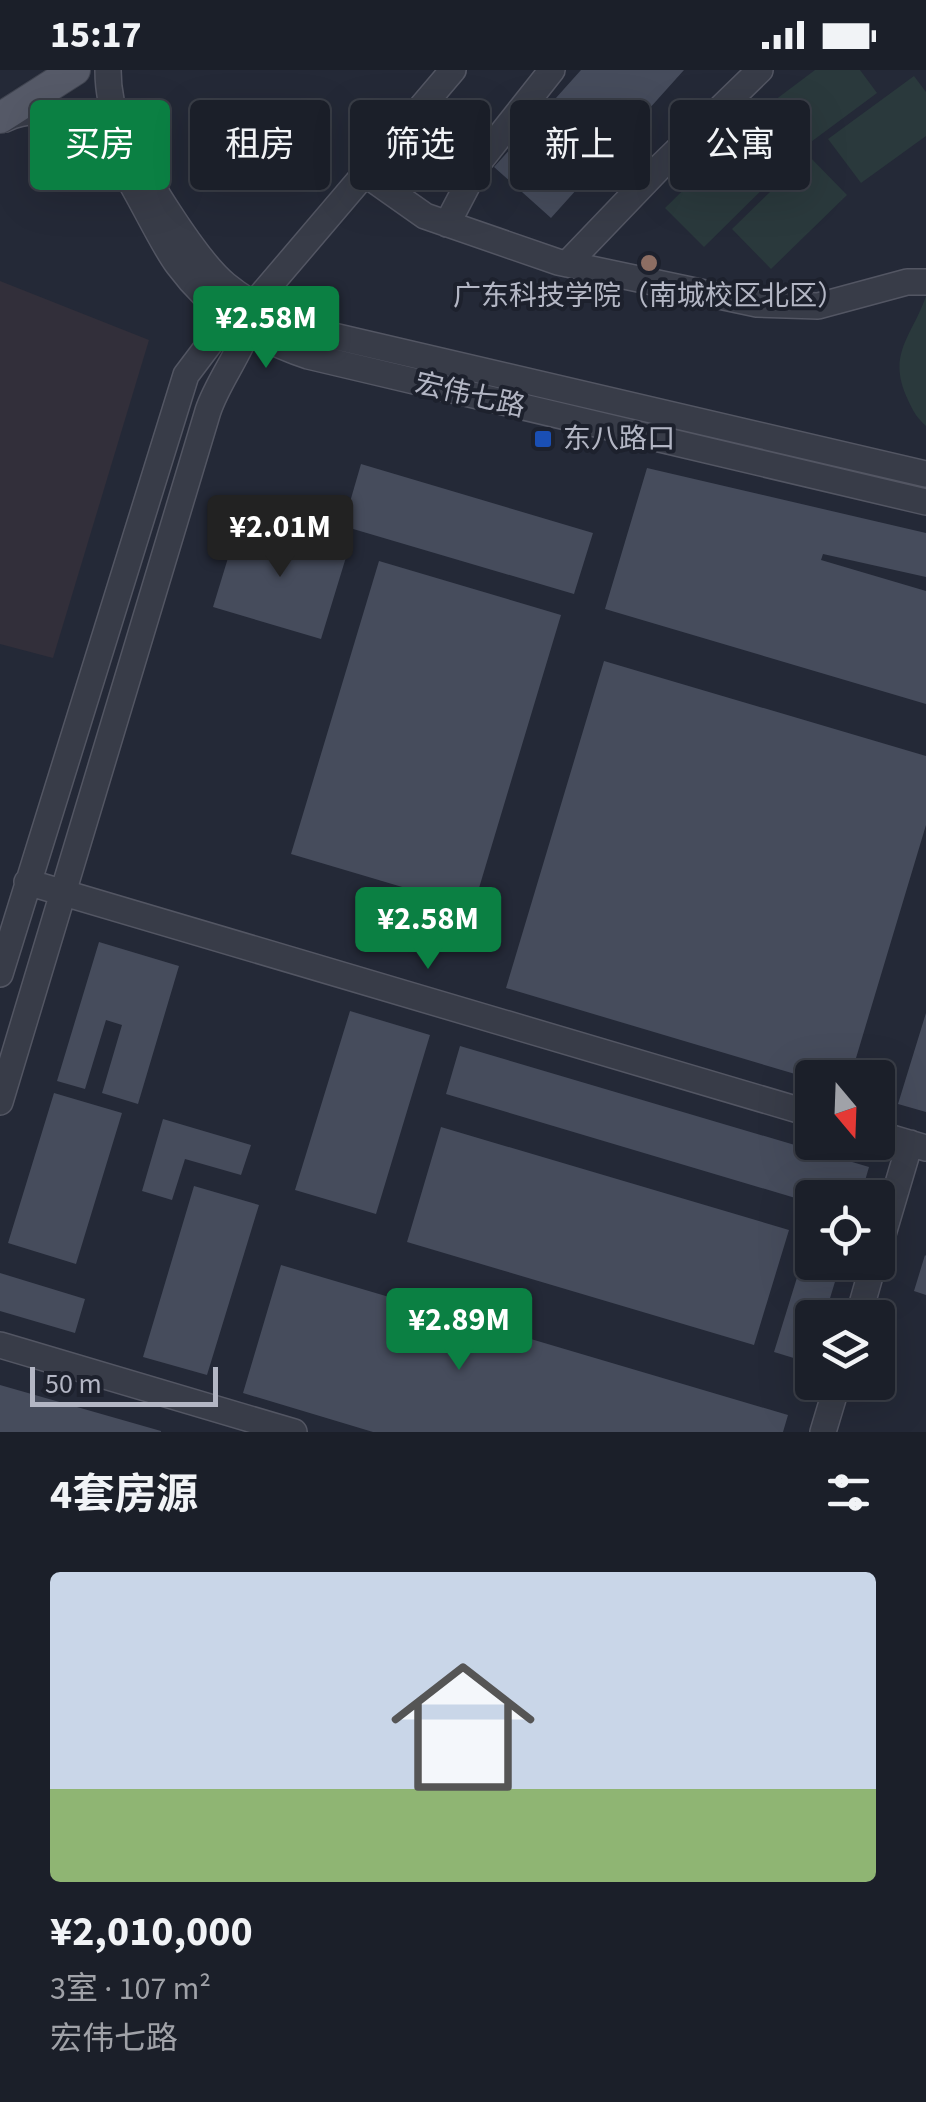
<!DOCTYPE html>
<html lang="zh">
<meta charset="utf-8">
<style>
body{margin:0;font-family:"Source Sans 3","Noto Sans SC",sans-serif;background:#242731;color:#f1f3f6;height:100vh;display:flex;flex-direction:column;font-size:38px;white-space:nowrap}
*{box-sizing:border-box;margin:0}
p{font-size:32px;color:#a0a2a8}
.icon{flex:none;width:55px;height:55px;fill:none;stroke:currentColor;stroke-width:2;stroke-linecap:round;stroke-linejoin:round}
.map{position:relative;height:1362px;overflow:hidden}
.sheet{display:flex;flex-direction:column;background:#1b1f29;flex:1}
.sheet>*{flex:none}
.hud{position:absolute;left:30px;top:30px;width:868px;height:90px;display:flex;gap:20px}
.needle{width:65px;rotate:161deg}
.tools{position:absolute;left:795px;top:990px;display:grid;gap:20px}
.tools a{display:grid;place-items:center;width:100px;height:100px;border-radius:10px;background:#1b1f29;box-shadow:0 10px 40px #0002,0 0 0 2px #393d46;font-size:50px}
.scale{position:absolute;left:30px;bottom:25px;width:188px;box-sizing:border-box;padding-left:10px;border:5px solid #b3b6c4;border-top:0;font-size:28px;line-height:35px;white-space:nowrap;color:#b3b6c4;-webkit-text-stroke:8px #1d212d;paint-order:stroke}
.price{position:absolute;translate:-50% -85px;padding:0 22px;border-radius:10px;background:#0b8043;color:#fff;font-size:32px;line-height:65px;filter:drop-shadow(0 2px 5px #0008)}
.price::after{content:'';position:absolute;left:50%;top:60px;width:30px;height:22px;margin-left:-15px;background:inherit;clip-path:polygon(0 0,100% 0,50% 100%)}
.price.current{background:#222;color:#fff}
ul{padding:0;list-style:none}
li{display:grid;align-content:center;gap:20px;height:530px;padding:0 50px}
li+li{border-top:2px solid #393d46}
li span{display:grid;place-items:center;height:310px;border-radius:10px;color:#555}
li>.icon{margin-inline-start:auto}
span .icon{width:180px;height:180px;fill:#fffc;stroke-width:1}
li b{font-size:42px}
h2{display:flex;justify-content:space-between;align-items:center;height:120px;padding:0 50px;font-size:42px}
.chip{padding:0 35px;border-radius:10px;background:#1b1f29;box-shadow:0 10px 40px #0002,0 0 0 2px #393d46;font-size:35px;line-height:90px}
.chip.current{background:#0b8043;color:#fff}
.status{display:flex;justify-content:space-between;align-items:center;height:70px;padding:0 50px;background:#1b1f29;direction:ltr}
.status svg{height:28px;fill:currentColor}
.map>svg:first-child{display:block}
.medical{fill:#322f3a}
.green{fill:#2a393c}
.building{fill:#464c5c}
.lines{fill:none;stroke-linecap:round;stroke-linejoin:round}
.minor-casing{stroke:#535663;stroke-width:28}
.major-casing{stroke:#414551;stroke-width:32}
.minor{stroke:#383c48;stroke-width:25}
.major{stroke:#565a68;stroke-width:30}
.education-dot{fill:#8d6e63;stroke:#1d212d;stroke-width:4}
.transit-dot{fill:#1a4fb4;stroke:#1d212d;stroke-width:4}
.labels{text-anchor:middle;dominant-baseline:central;stroke-width:8;stroke-linejoin:round;paint-order:stroke}
.poi-label{font-size:28px;fill:#b3b6c4;stroke:#1d212d}
.street-label{font-size:28px;fill:#b3b6c4;stroke:#1d212d}
</style>
<div class="status"><b>15:17</b><svg viewBox="0 0 49 12"><path d="M0 12V9h3v3zM5 12V6h3v6zM10 12V3h3v9zM15 12V0h3v12zM26 1h20v11H26zM47 4h2v5h-2z"/></svg></div>
<div class="map">
<svg width="926" height="1362" viewBox="0 0 926 1362">
<rect width="100%" height="100%" fill="#242937"/>
<path class="medical" d="M 0,211 L 149,270 L 53,588 L 0,574 Z"/>
<path class="green" d="M 815,0 L 860,0 L 877,23 L 792,86 L 759,42 Z
M 914,6 L 926,22 L 926,66 L 861,113 L 828,69 Z
M 741,63 L 780,102 L 704,177 L 665,138 Z
M 808,85 L 847,125 L 771,199 L 732,159 Z
M 926,226 L 926,356 C 917,348 913,341 908,330 C 886,284 912,267 926,226 Z"/>
<path class="building" d="M 581,0 L 684,0 L 551,148 L 494,97 Z
M 361,394 L 593,463 L 574,524 L 343,456 Z
M 647,398 L 926,463 L 926,507 L 823,484 L 821,490 L 926,521 L 926,634 L 605,539 Z
M 239,452 L 347,484 L 321,569 L 213,537 Z
M 379,491 L 561,545 L 473,838 L 291,784 Z
M 604,591 L 926,686 L 926,755 L 850,1008 L 812,1009 L 506,918 Z
M 99,872 L 179,896 L 138,1034 L 102,1023 L 122,955 L 106,950 L 85,1019 L 57,1011 Z
M 350,941 L 430,965 L 376,1144 L 295,1120 Z
M 926,943 L 926,1042 L 898,1034 Z
M 460,976 L 869,1097 L 860,1128 L 812,1128 L 812,1133 L 446,1024 Z
M 54,1023 L 122,1043 L 76,1194 L 8,1173 Z
M 163,1049 L 251,1075 L 241,1105 L 185,1089 L 172,1130 L 142,1121 Z
M 441,1057 L 789,1160 L 754,1275 L 407,1172 Z
M 194,1116 L 259,1135 L 207,1305 L 143,1287 Z
M 812,1159 L 812,1192 L 841,1192 L 824,1248 L 812,1248 L 810,1293 L 774,1282 Z
M 925,1185 L 926,1186 L 926,1225 L 914,1221 Z
M 281,1195 L 788,1345 L 783,1362 L 373,1362 L 243,1323 Z
M 0,1203 L 85,1229 L 75,1263 L 0,1241 Z
M 0,1315 L 161,1361 L 161,1362 L 0,1362 Z"/>
<g class="lines">
<defs>
<path id="minor" d="M 108,0 C 108,21 112,41 121,60 C 140,99 194,189 226,215 C 253,237 283,251 316,262 L 926,404
M 5,49 C 21,41 38,40 57,44 C 64,46 73,47 79,50 C 117,66 152,161 178,195 C 212,241 255,268 308,286 L 926,432
M 364,103 L 425,146 L 558,192 L 757,234 L 818,236 L 907,212 L 926,212
M 447,154 L 480,91 L 552,0
M 567,194 L 658,99 L 760,0
M 27,812 L 812,1044
M 0,904 L 186,305 L 229,248 L 253,235 L 453,0
M 0,1032 L 208,341 C 219,308 245,279 251,245
M 878,1064 L 926,1078
M 878,1181 L 910,1073
M 858,1248 L 874,1192
M 0,1275 L 294,1362
M 823,1362 L 838,1312"/>
<path id="major" d="M 0,48 L 75,0"/>
</defs>
<use href="#minor" class="minor-casing"/>
<use href="#major" class="major-casing"/>
<use href="#minor" class="minor"/>
<use href="#major" class="major"/>
</g>
<circle class="education-dot" cx="649" cy="193" r="10"/>
<rect class="transit-dot" x="533" y="359" width="20" height="20" rx="5"/>
<g class="labels">
<g class="poi-label">
<text x="649" y="226">广东科技学院（南城校区北区）</text>
<text x="563" y="369" text-anchor="start">东八路口</text>
</g>
<g class="street-label">
<text transform="translate(470 325) rotate(13)">宏伟七路</text>
</g>
</g>
</svg>
<div class="tools">
<a><svg class="needle" viewBox="-14 -14 28 28"><path d="M0-13l5 13h-10z" fill="#e53935"/><path d="M0 13l5-13h-10z" fill="#a0a2a8"/></svg></a>
<a><svg class="icon" aria-label="locate" viewBox="0 0 24 24"><circle cx="12" cy="12" r="6"/><path d="M12 2v4M12 18v4M2 12h4M18 12h4"/></svg></a>
<a><svg class="icon" aria-label="layers" viewBox="0 0 24 24"><path d="M12 4l9 5-9 5-9-5zM3 14l9 5 9-5"/></svg></a>
</div>
<div class="scale">50 m</div>
<b class="price" style="left:266px;top:301px">¥2.58M</b>
<b class="price current" style="left:280px;top:510px">¥2.01M</b>
<b class="price" style="left:428px;top:902px">¥2.58M</b>
<b class="price" style="left:459px;top:1303px">¥2.89M</b>
<div class="hud">
<a class="chip current">买房</a>
<a class="chip">租房</a>
<a class="chip">筛选</a>
<a class="chip">新上</a>
<a class="chip">公寓</a>
</div>
</div>
<section class="sheet">
<h2>4套房源<svg class="icon" aria-label="filters" viewBox="0 0 24 24"><path d="M4 7h16M4 17h16"/><circle cx="9" cy="7" r="2"/><circle cx="15" cy="17" r="2"/></svg></h2>
<ul>
<li><span style="background:linear-gradient(#c9d6e8 70%,#8fb573 0)"><svg class="icon" aria-label="home" viewBox="0 0 24 24"><path d="M3 11l9-7 9 7M6 9v11h12V9"/></svg></span><div><b>¥2,010,000</b><p>3室 · 107 m²</p><p>宏伟七路</p></div></li>
</ul>
</section>
